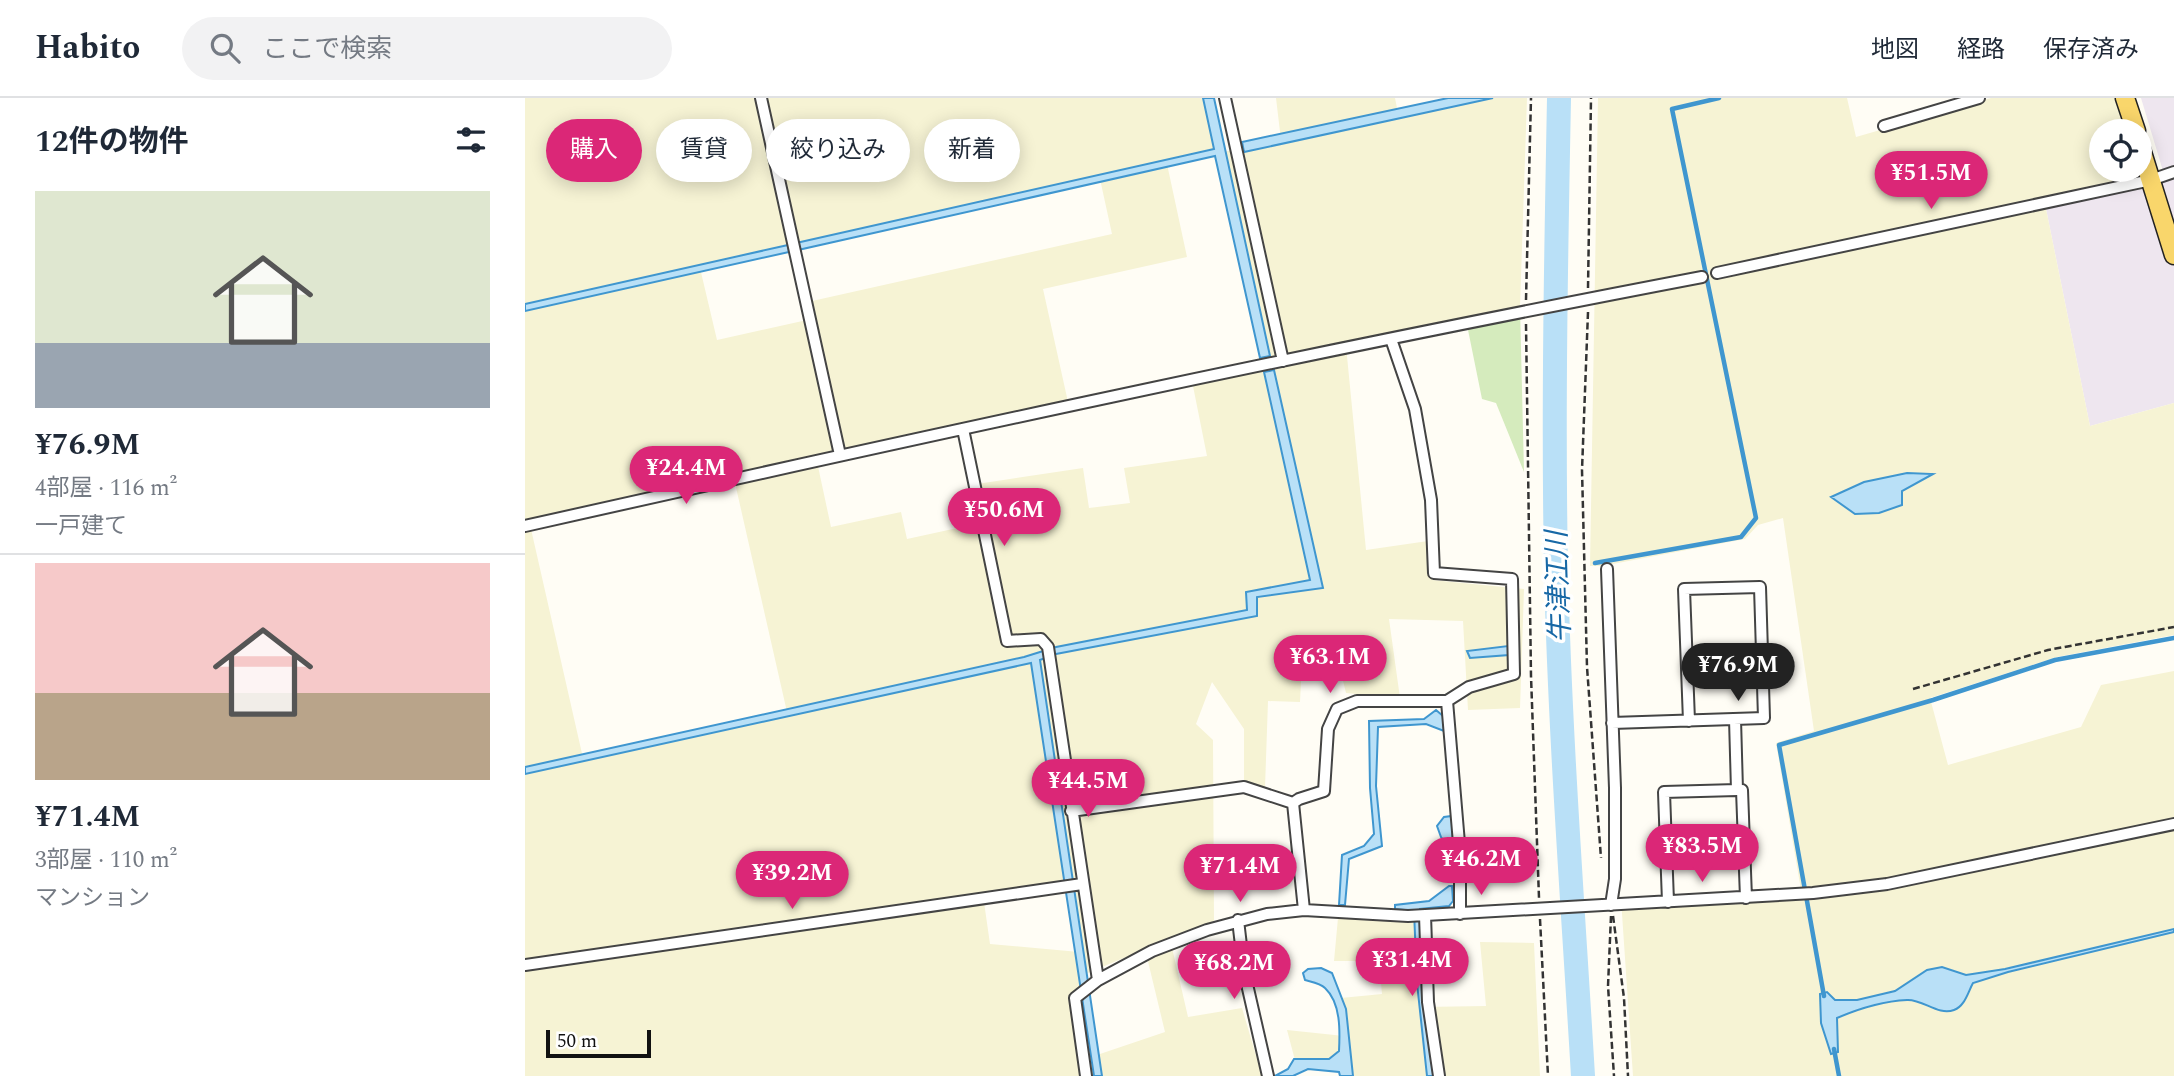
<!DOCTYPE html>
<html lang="ja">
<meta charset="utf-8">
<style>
body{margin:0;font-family:Spectral,"Noto Sans JP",serif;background:#f2f2f3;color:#1f2937;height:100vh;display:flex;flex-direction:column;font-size:26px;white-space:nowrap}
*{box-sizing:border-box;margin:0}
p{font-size:23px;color:#747a83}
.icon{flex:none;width:38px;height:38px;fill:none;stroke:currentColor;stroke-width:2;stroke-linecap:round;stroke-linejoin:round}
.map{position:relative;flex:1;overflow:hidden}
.side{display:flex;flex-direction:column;background:#fff;width:525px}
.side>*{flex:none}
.guide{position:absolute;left:21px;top:21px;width:665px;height:63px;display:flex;gap:14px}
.fabs{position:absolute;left:1564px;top:21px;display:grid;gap:14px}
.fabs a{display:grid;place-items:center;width:63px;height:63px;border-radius:50%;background:#fff;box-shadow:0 4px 18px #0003;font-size:35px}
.scale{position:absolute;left:21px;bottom:18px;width:105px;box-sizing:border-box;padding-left:7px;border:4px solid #111;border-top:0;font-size:19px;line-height:24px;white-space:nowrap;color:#111;-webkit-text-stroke:5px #fff;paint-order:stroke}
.price{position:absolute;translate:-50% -60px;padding:0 16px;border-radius:24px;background:#db2777;color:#fff;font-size:23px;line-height:46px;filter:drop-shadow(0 2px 4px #0008)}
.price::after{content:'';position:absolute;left:50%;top:42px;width:21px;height:16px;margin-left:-10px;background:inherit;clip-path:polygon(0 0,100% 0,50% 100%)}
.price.selected{background:#222;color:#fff}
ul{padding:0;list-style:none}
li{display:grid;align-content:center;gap:14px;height:371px;padding:0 35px}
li+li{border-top:2px solid #e0e1e3}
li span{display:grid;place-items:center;height:217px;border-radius:0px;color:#555}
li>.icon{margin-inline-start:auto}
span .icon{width:126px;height:126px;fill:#fffc;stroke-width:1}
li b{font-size:30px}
h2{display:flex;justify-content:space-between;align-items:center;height:84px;padding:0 35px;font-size:30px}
.chip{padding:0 24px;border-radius:32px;background:#fff;box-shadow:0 4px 18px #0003;font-size:24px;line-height:63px}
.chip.selected{background:#db2777;color:#fff}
header{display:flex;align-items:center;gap:42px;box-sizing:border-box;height:98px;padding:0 35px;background:#fff;border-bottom:2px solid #e0e1e3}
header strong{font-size:33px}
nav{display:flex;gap:38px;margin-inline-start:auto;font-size:24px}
.search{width:490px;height:63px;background:#f2f2f3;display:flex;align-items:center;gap:18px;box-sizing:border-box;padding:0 24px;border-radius:38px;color:#747a83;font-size:26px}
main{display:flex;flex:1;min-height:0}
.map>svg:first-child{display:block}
.industrial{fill:#eee6ef}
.farmland{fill:#f6f3d4;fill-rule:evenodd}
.green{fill:#d5ebbd}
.water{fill:#b9e0f7;stroke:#3f96cf;stroke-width:2}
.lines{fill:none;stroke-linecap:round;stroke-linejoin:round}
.stream{stroke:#3f96cf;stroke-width:4.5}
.river{stroke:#b9e0f7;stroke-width:24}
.minor-casing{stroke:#444;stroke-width:14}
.primary-casing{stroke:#222;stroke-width:21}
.path{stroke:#333;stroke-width:2.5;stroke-dasharray:7 3.5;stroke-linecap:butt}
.minor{stroke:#fff;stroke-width:10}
.primary{stroke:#f9d66b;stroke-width:18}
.labels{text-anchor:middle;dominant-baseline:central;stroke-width:7;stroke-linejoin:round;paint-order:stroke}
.water-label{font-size:28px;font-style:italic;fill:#1768a6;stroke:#fff}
</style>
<header>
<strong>Habito</strong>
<div class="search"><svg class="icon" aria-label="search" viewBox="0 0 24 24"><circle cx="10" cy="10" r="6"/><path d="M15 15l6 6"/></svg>ここで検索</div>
<nav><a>地図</a><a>経路</a><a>保存済み</a></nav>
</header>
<main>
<section class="side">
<h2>12件の物件<svg class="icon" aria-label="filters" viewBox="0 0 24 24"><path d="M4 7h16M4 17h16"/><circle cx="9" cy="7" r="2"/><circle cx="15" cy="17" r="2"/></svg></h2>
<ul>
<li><span style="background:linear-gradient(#dfe7d0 70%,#9aa5b1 0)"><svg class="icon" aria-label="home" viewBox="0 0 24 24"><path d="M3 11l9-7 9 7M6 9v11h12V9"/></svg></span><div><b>¥76.9M</b><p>4部屋 · 116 m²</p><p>一戸建て</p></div></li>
<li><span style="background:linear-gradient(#f6c9c9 60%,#b9a48a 0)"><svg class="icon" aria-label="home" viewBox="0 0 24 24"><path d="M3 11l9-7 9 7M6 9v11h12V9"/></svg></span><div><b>¥71.4M</b><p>3部屋 · 110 m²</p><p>マンション</p></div></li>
</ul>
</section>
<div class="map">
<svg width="1649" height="978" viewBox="0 0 1649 978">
<rect width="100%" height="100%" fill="#fffdf5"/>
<path class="industrial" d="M 1616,0 L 1649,0 L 1649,305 L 1565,328 L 1519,101 L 1638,73 Z"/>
<path class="farmland" d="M 0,0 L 686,0 L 698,54 L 756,42 L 751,0 L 870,0 L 873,15 L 939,0 L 1002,0 L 995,209 L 821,248 L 841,452 L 903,443 L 907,482 L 999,491 L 995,610 L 943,612 L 938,523 L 864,521 L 875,600 L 821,595 L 814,566 L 777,562 L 775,604 L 743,603 L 740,690 L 719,682 L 719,631 L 687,584 L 671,626 L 688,642 L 689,823 L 645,841 L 663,919 L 717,910 L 737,978 L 0,978 ZM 697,54 L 741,261 L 666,278 L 682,358 L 599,370 L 605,405 L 564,410 L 558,370 L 452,386 L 460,424 L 382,441 L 376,414 L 306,429 L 291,359 L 543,304 L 518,191 L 662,159 L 642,66 ZM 575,81 L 587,136 L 287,203 L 291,220 L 192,242 L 175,170 ZM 210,385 L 262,614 L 58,660 L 6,431 ZM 544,784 L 554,854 L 465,846 L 458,797 ZM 620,851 L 640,934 L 572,957 L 558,877 Z
M 1073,0 L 1322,0 L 1331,39 L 1466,0 L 1592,0 L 1603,33 L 1577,33 L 1577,72 L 1615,72 L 1618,80 L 1519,101 L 1565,328 L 1649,305 L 1649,537 L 1532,559 L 1405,600 L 1423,667 L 1556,629 L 1576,587 L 1649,573 L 1649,978 L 1108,978 L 1096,801 L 1276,792 L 1251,645 L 1289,633 L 1258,420 L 1233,427 L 1220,441 L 1077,468 L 1065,468 Z
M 813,820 L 895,825 L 897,909 L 961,908 L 955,844 L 1009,845 L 1015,978 L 818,978 L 815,964 L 771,966 L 762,932 L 819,938 L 816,900 L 857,896 L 854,863 L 809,863 Z"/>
<path class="green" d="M 995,209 L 999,374 L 971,305 L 957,301 L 941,222 Z"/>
<path class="water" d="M 678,0 L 689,0 L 745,258 L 735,260 L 690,58 L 273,152 L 271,145 L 689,51 Z
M 923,0 L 968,0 L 719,54 L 717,44 Z
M 263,147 L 264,154 L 0,213 L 0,206 Z
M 749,272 L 798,490 L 732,499 L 732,518 L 531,556 L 515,562 L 577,978 L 569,978 L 506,565 L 0,676 L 0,669 L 499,559 L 531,549 L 722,512 L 721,494 L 785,482 L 739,274 Z
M 1382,375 L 1408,376 L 1377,393 L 1377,407 L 1354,415 L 1330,416 L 1306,399 L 1339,384 Z
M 983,548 L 984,557 L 945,560 L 942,553 Z
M 911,612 L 918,618 L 919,633 L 901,626 L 853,629 L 851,688 L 857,748 L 824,761 L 820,807 L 814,807 L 817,757 L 839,748 L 849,736 L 845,690 L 844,623 L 899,621 Z
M 927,718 L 929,772 L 925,770 L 924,750 L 916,739 L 912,728 L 919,719 Z
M 924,788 L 927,788 L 928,803 L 924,808 L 895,811 L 897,884 L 909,978 L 902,978 L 892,885 L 889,813 L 870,811 L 870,807 L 904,803 Z
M 1649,831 L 1649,834 L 1483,874 L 1448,885 C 1443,894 1440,908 1429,912 C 1413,918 1398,901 1382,902 C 1359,903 1333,911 1312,920 L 1313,954 L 1306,956 L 1296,925 L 1295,896 L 1302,894 L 1310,902 L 1332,902 L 1370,893 L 1402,872 L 1417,869 L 1441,877 L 1480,871 Z
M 796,870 L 807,875 L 821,911 L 828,978 L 815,978 L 814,974 L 783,971 L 768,978 L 750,978 L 763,971 L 769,961 L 804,961 L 814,953 C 815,933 816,905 800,890 C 795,885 787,884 780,882 L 778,875 L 783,871 Z"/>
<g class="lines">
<path class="stream" d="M 1070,465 L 1216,439 L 1231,420 L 1147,11 L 1194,0
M 1299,898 L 1254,647 L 1408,602 L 1530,562 L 1649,540
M 1309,951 L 1314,978"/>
<path class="river" d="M 1034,0 C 1031,157 1028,314 1031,471 C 1035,640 1048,809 1058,978"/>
<defs>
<path id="minor" d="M 236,0 L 315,357
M 700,0 L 758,263
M 1359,28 L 1454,0
M 1192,175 L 1626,82 L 1649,74
M 866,241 L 890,311 L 906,402 L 909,475 L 987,481 L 989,576 L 944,589 L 922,603 L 935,757 L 935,816
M 438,331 L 482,543 L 516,541 L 523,549 L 573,882
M 0,428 C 391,340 783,254 1177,179
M 1082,471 L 1090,690 L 1090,781 L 1086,807
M 1210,621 L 1212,692 L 1217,692 L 1221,800
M 1087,625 L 1239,620 L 1235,489 L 1159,491 L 1164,623
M 768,705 L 774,701 L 799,693 L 803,631 L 812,611 L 832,603 L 922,603
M 546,713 L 719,689 L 768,705 L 779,812
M 1143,804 L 1139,694 L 1212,692
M 900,817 L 903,904 L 914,978
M 713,822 L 719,873 L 743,978
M 0,867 L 557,786
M 561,978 L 550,900 L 573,882 L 627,853 L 682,832 L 742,816 L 779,812 L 883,818 L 1288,795 L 1362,786 L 1649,726"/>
<path id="primary" d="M 1600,0 L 1611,33
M 1615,48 L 1649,157"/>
</defs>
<use href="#minor" class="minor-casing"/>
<use href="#primary" class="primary-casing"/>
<path class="path" d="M 1063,190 L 1066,0
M 1001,202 L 1006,0
M 1063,214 L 1057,372 L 1062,569 L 1076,760
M 1001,226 L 1006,578 L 1014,800
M 1388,591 L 1523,552 L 1649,529
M 1086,818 L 1083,888 L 1089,978
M 1088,818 L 1099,900 L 1103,978
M 1015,821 L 1023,978"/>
<use href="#minor" class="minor"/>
<use href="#primary" class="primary"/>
</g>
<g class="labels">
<g class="water-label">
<text transform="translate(1034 489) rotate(-92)">牛津江川</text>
</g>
</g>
</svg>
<div class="fabs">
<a><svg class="icon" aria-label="locate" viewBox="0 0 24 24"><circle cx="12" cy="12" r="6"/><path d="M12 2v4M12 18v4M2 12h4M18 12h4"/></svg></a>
</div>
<div class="scale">50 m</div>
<b class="price" style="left:1406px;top:113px">¥51.5M</b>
<b class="price" style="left:161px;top:408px">¥24.4M</b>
<b class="price" style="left:479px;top:450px">¥50.6M</b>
<b class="price" style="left:805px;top:597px">¥63.1M</b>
<b class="price selected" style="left:1213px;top:605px">¥76.9M</b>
<b class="price" style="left:563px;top:721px">¥44.5M</b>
<b class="price" style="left:1177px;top:786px">¥83.5M</b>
<b class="price" style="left:956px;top:799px">¥46.2M</b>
<b class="price" style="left:715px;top:806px">¥71.4M</b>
<b class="price" style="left:267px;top:813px">¥39.2M</b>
<b class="price" style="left:887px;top:900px">¥31.4M</b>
<b class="price" style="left:709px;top:903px">¥68.2M</b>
<div class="guide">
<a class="chip selected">購入</a>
<a class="chip">賃貸</a>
<a class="chip">絞り込み</a>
<a class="chip">新着</a>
</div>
</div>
</main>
